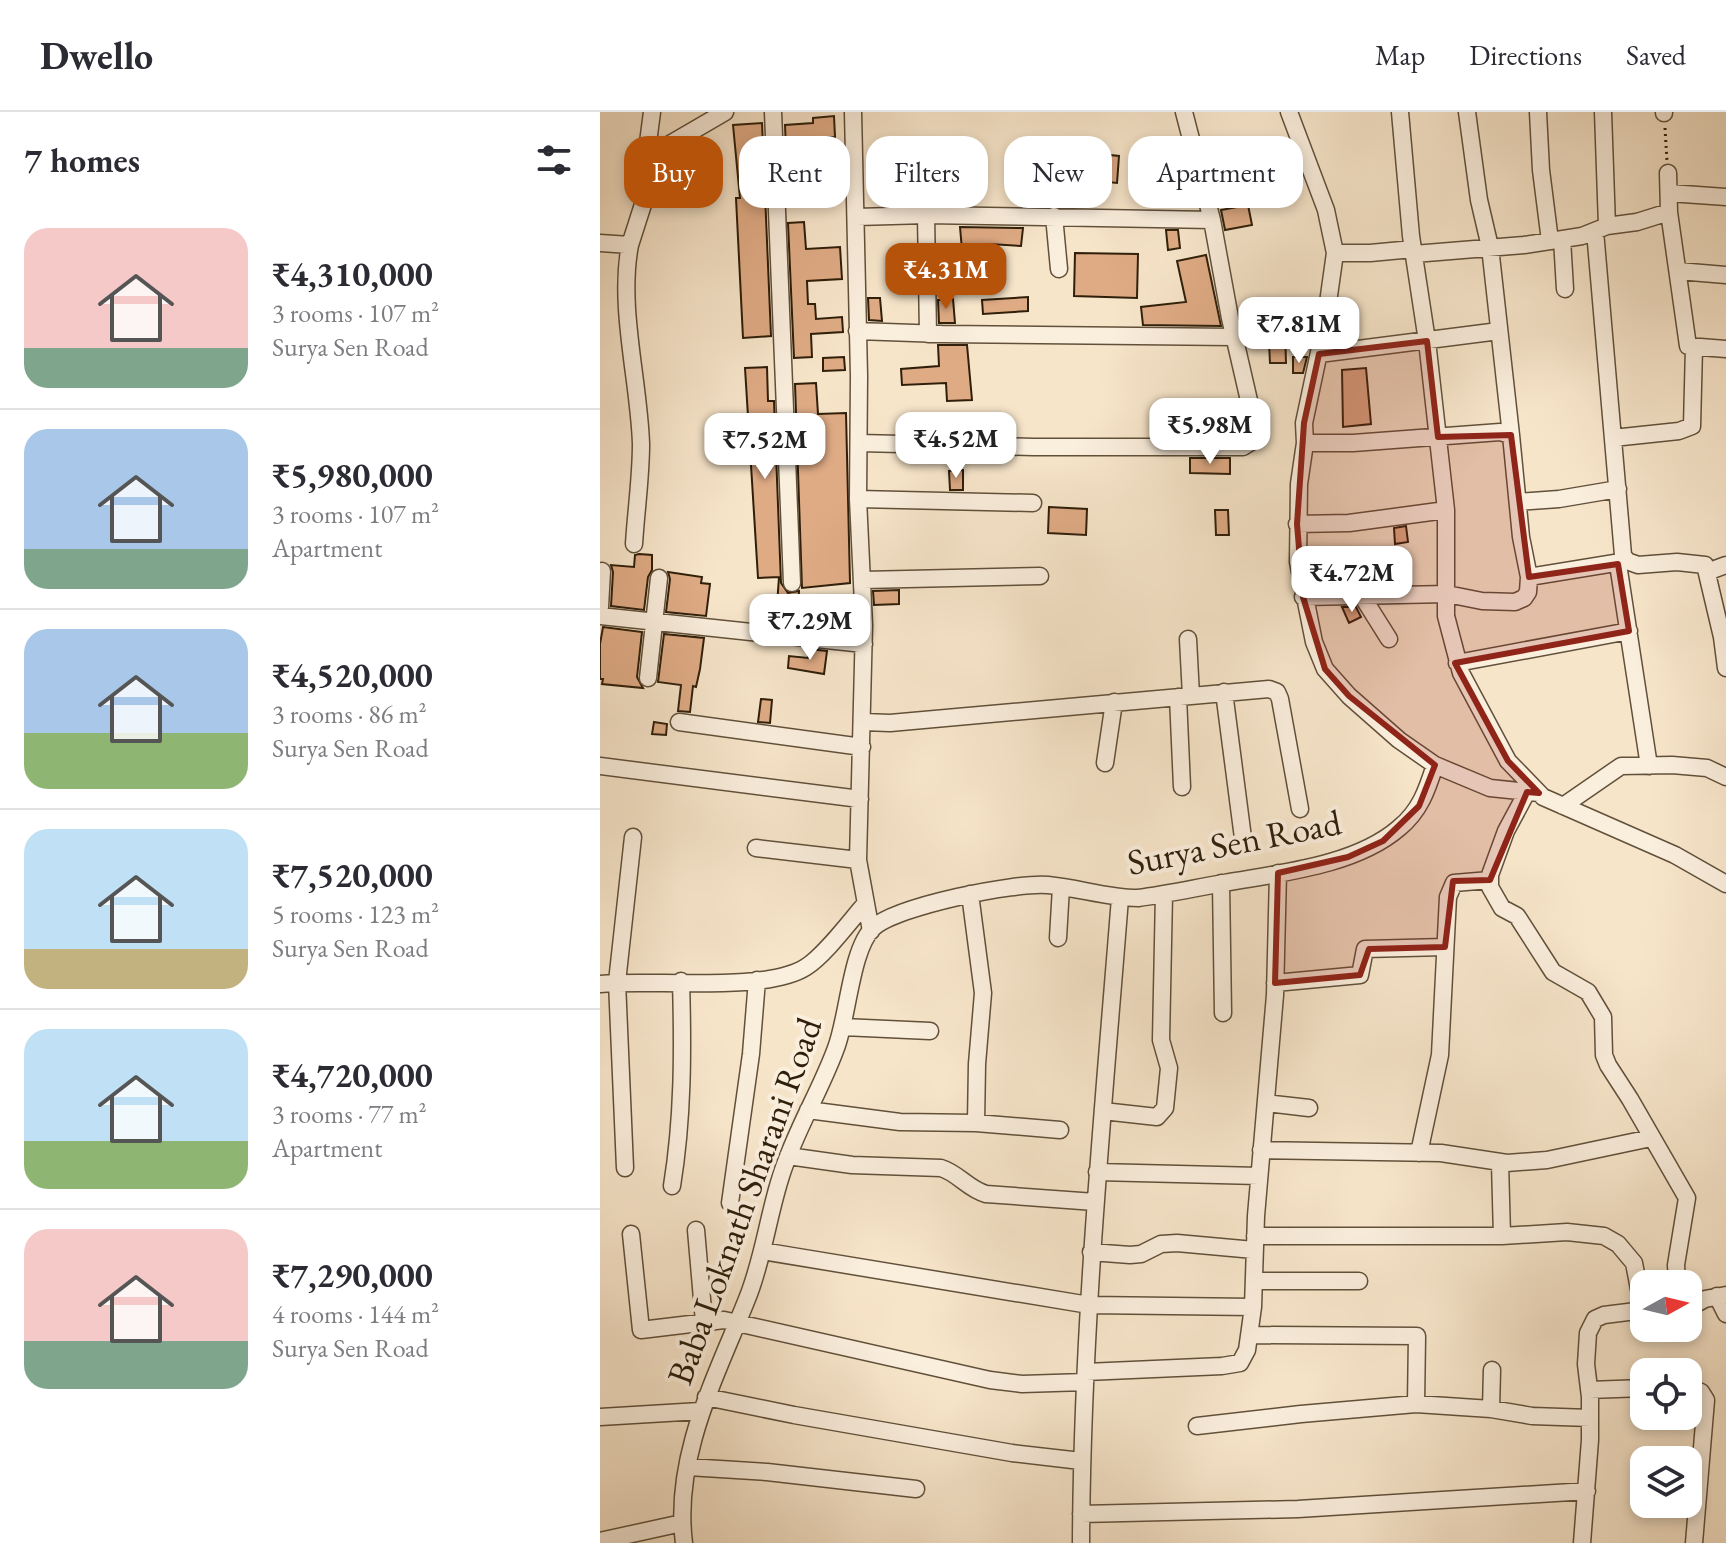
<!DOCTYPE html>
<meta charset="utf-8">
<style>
body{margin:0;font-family:"EB Garamond",serif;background:#f2f2f3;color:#2b2b33;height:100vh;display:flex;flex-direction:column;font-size:30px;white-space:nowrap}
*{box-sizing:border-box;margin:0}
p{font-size:26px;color:#7c7c81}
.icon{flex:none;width:44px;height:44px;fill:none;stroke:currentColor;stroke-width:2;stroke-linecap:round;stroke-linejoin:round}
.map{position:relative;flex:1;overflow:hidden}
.side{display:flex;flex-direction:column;background:#fff;width:600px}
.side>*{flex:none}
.guide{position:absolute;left:24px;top:24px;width:760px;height:72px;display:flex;gap:16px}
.needle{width:52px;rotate:82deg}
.buttons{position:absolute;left:1030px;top:1158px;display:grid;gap:16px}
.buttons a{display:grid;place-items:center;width:72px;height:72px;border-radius:16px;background:#fff;box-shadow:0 4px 12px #0003;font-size:40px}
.price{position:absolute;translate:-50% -68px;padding:0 18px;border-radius:16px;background:#fff;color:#222;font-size:26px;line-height:52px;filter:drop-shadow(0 2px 4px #0008)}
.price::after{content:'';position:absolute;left:50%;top:48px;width:24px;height:18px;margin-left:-12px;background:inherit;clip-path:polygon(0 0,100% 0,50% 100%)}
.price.selected{background:#b45309;color:#fff}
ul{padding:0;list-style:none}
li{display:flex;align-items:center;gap:24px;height:200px;padding:0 24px}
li+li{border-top:2px solid #e1e1e2}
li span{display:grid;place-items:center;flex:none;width:224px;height:160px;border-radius:24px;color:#555}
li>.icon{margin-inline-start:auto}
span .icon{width:96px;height:96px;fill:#fffc;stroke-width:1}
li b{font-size:34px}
h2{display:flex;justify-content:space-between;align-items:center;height:96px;padding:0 24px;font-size:34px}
.tag{padding:0 28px;border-radius:24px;background:#fff;box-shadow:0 4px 12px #0003;font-size:28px;line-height:72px}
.tag.selected{background:#b45309;color:#fff}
header{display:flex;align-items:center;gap:48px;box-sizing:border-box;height:112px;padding:0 40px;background:#fff;border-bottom:2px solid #e1e1e2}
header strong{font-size:38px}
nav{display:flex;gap:44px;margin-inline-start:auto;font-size:28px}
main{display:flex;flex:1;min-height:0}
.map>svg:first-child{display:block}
.building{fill:#dfab85;stroke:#2f1f0a;stroke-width:2}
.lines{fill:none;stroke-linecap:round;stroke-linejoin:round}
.minor-casing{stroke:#61503a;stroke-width:19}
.path{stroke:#2f1f0a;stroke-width:3;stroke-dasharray:2 4;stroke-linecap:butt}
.minor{stroke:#faeedd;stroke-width:16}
.marked{fill:#8f2418;fill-opacity:0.2;stroke:#8f2418;stroke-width:6;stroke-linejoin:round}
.labels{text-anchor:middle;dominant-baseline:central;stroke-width:8;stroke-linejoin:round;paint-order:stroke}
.street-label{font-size:36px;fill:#2f1f0a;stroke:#faeedd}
</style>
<header>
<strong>Dwello</strong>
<nav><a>Map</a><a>Directions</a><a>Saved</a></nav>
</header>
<main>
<section class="side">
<h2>7 homes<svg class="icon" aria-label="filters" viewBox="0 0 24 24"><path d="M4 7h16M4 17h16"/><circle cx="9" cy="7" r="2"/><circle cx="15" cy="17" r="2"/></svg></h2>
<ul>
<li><span style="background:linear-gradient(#f6c9c9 75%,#7fa58c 0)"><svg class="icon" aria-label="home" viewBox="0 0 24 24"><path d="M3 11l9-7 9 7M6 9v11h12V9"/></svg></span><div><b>₹4,310,000</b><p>3 rooms · 107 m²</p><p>Surya Sen Road</p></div></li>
<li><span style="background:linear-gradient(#a9c7e8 75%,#7fa58c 0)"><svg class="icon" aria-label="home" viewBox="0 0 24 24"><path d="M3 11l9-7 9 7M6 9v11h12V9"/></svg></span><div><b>₹5,980,000</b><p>3 rooms · 107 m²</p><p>Apartment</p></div></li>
<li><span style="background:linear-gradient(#a9c7e8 65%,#8fb573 0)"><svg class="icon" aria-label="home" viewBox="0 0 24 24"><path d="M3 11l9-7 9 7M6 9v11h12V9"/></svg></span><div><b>₹4,520,000</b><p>3 rooms · 86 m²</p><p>Surya Sen Road</p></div></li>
<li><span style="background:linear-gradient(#bfe0f5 75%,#c2b280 0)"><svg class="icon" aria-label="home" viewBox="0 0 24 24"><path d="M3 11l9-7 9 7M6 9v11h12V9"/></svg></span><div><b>₹7,520,000</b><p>5 rooms · 123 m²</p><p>Surya Sen Road</p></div></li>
<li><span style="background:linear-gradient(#bfe0f5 70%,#8fb573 0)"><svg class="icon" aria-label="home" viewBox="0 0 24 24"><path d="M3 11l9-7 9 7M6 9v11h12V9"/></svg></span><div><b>₹4,720,000</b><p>3 rooms · 77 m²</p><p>Apartment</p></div></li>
<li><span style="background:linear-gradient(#f6c9c9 70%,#7fa58c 0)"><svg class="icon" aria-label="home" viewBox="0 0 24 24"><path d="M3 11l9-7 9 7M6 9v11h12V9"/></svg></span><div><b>₹7,290,000</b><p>4 rooms · 144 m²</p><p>Surya Sen Road</p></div></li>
</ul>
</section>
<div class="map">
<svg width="1126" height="1431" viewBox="0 0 1126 1431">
<rect width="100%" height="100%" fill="#f7e5ca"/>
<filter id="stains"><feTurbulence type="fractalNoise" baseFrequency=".0025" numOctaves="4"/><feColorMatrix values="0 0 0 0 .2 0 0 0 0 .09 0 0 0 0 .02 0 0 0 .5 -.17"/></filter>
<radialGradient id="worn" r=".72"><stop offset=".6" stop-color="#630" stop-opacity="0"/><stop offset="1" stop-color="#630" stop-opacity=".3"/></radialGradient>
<path class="building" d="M 234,4 L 235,25 L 203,27 L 204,33 L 200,33 L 206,86 L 188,87 L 185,13 L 213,11 L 213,6 Z
M 162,11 L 171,224 L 143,226 L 136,86 L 140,86 L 133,13 Z
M 276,37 L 300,38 L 300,60 L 275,59 Z
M 463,38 L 519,44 L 517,71 L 448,64 L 449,67 L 421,69 L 420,43 Z
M 563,46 L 580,48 L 579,59 L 561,57 Z
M 354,50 L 355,67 L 326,69 L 325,52 Z
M 648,93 L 652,113 L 625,118 L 621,98 Z
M 204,110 L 206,137 L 240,135 L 242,167 L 207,169 L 208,192 L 215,192 L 216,207 L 242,205 L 243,220 L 211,222 L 212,245 L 194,246 L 188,111 Z
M 360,115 L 423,116 L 421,134 L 390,132 L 389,160 L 338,159 L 338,138 L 362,138 Z
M 566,118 L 578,118 L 580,136 L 568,138 Z
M 475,141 L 538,142 L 537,186 L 474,184 Z
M 606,143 L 621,214 L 543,213 L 541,195 L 586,190 L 577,149 Z
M 428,185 L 428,199 L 383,202 L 382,188 Z
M 268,186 L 280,186 L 282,209 L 269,208 Z
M 353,187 L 355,211 L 339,211 L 338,188 Z
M 685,217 L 686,251 L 670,251 L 669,230 L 664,230 L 664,218 Z
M 338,233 L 367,233 L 372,288 L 347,289 L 346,271 L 302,273 L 301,257 L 339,254 Z
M 244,245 L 245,258 L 223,259 L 223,246 Z
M 693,245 L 707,245 L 703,261 L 693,261 Z
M 167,255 L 168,289 L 174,289 L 181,471 L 188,481 L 199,479 L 198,495 L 177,493 L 179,465 L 158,466 L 145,256 Z
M 766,256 L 771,312 L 743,315 L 742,258 Z
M 216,271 L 218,302 L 246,301 L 250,471 L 202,476 L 195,272 Z
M 617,305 L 633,305 L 634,324 L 617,324 Z
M 590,346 L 630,346 L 630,362 L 590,361 Z
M 363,358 L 363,378 L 350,378 L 349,359 Z
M 449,395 L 487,397 L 486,423 L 448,421 Z
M 615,398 L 628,398 L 629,423 L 616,423 Z
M 806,414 L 808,430 L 795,432 L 794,416 Z
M 784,441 L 785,461 L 769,461 L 768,442 Z
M 39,442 L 52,443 L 52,458 L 48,465 L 44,498 L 11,494 L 13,460 L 11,453 L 34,455 L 35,443 Z
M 68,460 L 102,465 L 101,471 L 110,472 L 106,504 L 66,500 L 70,467 Z
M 299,478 L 299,492 L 274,493 L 273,479 Z
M 742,495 L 756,495 L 761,505 L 749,511 Z
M 3,515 L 42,520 L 37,565 L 43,576 L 2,572 L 3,567 L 0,567 L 0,532 Z
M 64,522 L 104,526 L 100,557 L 96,575 L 93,574 L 90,600 L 78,599 L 81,573 L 58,570 Z
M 209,537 L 227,539 L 224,562 L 188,556 L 189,544 L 208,546 Z
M 161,587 L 172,588 L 170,611 L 158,610 Z
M 54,610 L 67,612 L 66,623 L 52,622 Z"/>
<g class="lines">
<defs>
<path id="minor" d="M 173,0 L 192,471
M 253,0 L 259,264 L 258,387 L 264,513 L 258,748 L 271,819
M 689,0 L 726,98 L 735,141 L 725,212 L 704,311 L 705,331 L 699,372 L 698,450 L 714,530 L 725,557 L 749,584 L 799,628 L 835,653 L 890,676 L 939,681
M 800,0 L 811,124 L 827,229 L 846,398 L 846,504 L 861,561 L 908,649 L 943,685 L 1075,743 L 1126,772
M 867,0 L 879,88 L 890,135 L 911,323
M 938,0 L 941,58 L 950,129
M 1003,0 L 1007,114
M 1064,0 L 1064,1
M 46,46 L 125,0
M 1069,81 L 1126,85
M 1069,100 L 1088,234 L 1126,237
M 326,103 L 328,222
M 454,104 L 459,157
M 257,105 L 326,103 L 612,108
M 995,119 L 1023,443 L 1027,449 L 1038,453 L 1077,450 L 1105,453 L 1122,525 L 1126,556
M 962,127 L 965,177
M 0,131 L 30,133 L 46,83 L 46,46 L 52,0
M 30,133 C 18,195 39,269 41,332 C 41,365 36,399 34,432
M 735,141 L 770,141 L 813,137
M 814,142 L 924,133 L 982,124 L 1007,114 L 1037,110 L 1069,100 L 1068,61
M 1078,159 L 1126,163
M 257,219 L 342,222 L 634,225
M 719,242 L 899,219
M 1013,326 L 1079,319 L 1092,314 L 1094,235
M 259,331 L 433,335 L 643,335 L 651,330 L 654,320 L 653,306 L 630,206 L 612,108 L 584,0
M 705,331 L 753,331 L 900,320 L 911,323 L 921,425 L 929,465
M 258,387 L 433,391
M 918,390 L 959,387 L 1018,377
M 697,412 L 749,411 L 846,398
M 1018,452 L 1049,654
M 1107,460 L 1126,453
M 263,468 L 440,464
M 762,484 L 789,527
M 703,485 L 847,482 L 882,489 L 915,490 L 924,486 L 928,480 L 929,465 L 1027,449
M 0,495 L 2,459
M 0,504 L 264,532
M 207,505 L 264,513
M 588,527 L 591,584
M 857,551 L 1029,519
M 48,566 L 59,466
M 624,580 L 643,726
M 578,585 L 582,675
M 79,610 L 262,635
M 263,610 L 290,611 L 669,577 L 677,580 L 680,587 L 700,697
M 505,651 L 514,590
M 0,654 L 260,687
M 927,680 L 906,719 L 890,763 L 890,775 L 902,796 L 917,804 L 953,860 L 988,880 L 1003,905 L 1004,943 L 1008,953 L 1030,987 L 1087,1086 L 1076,1153 L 1077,1172
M 963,694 L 1021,654 L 1072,653 L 1107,656 L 1126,665
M 156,736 L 258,748
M 621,771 L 623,901
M 370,782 L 383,881 L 377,952 L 376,1011
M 458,826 L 461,775
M 675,871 L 760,863 L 765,837 L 845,835
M 0,872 C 52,867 166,881 206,855 C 225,843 250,809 265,792
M 243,915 L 330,919
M 666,991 L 709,996
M 208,998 L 300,1010 L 376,1011 L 460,1018
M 503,999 L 557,1005 L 565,996 L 569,956 L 561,928 L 564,782
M 661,1038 L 841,1041 L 907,1051 L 947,1048 L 1051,1026
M 819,1041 L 840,943 L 848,785 L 854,771 L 890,768
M 188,1044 L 252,1053 L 341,1056 C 358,1061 368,1077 386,1082 L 495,1090
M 900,1051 L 902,1124
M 25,1056 L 17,870 L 33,725
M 497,1060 L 659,1064
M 72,1074 C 83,1006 83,939 81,869
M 130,1091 L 151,942 L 157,868
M 96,1118 L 104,1210
M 31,1122 L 41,1218 L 124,1208 L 390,1268 L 422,1272 L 485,1270
M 655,1124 L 902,1124 L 967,1120 L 1004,1124 L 1018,1132 L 1034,1151 L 1043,1198
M 162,1139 L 489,1193 L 653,1195
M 491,1140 L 530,1143 L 541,1142 L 561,1132 L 577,1131 L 654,1138
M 655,1169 L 759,1169
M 1117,1184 L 1126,1202
M 1088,1196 L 1105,1187 L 1126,1183
M 650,1223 L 817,1224 L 816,1292
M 486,1260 L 622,1254 L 640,1251 L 647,1238 L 653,1195 L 656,1104 L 675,883 L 678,761
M 1088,1275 L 1101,1280 L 1106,1288 L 1094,1431
M 989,1278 L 1044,1276
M 106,1285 L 194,1303 L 412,1341 L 481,1349
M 891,1297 L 892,1258
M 0,1305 L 100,1299
M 597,1314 L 701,1302 L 816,1292 L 891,1297 L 932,1304 L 990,1306
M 88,1355 L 167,1360 L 316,1377
M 481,1402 L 698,1397 L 987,1379
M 0,1429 L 82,1411
M 84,1431 C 73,1345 116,1265 147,1187 C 163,1148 168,1104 181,1064 C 195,1019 220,980 236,936 C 248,905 251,837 273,816 C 296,794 416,770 448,773 C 479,776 508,786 538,786 C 567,782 595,776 624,771 C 679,761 755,754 799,716 C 820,699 827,678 835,653
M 481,1431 C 482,1215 503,1001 520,786
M 982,1431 L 990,1328 L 990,1285 L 986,1252 L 988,1221 L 995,1207 L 1004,1203 L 1044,1198"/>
</defs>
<use href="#minor" class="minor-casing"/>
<path class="path" d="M 1065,16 L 1067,49"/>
<use href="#minor" class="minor"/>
</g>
<path class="marked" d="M 827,229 L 838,325 L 911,323 L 929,465 L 1018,452 L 1029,519 L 855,551 L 908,649 L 939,681 L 927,680 L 890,768 L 853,769 L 845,835 L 769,837 L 760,863 L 675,871 L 678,761 L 748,745 L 783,729 L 819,694 L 835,653 L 749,584 L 725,557 L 703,485 L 697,412 L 704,311 L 719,242 Z"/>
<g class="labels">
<g class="street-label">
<text transform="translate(634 730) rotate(-11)">Surya Sen Road</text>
<text transform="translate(144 1089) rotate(-70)">Baba Loknath Sharani Road</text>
</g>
</g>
<rect width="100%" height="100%" filter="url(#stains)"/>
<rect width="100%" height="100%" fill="url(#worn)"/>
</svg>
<div class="buttons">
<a><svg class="needle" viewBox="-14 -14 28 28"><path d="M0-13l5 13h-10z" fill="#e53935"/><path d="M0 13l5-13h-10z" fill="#7c7c81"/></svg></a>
<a><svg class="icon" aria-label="locate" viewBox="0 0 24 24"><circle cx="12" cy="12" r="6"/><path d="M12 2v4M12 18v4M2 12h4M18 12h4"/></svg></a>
<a><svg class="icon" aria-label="layers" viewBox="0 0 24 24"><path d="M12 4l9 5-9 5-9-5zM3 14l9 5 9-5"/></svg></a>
</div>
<b class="price selected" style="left:346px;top:199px">₹4.31M</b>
<b class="price" style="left:699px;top:253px">₹7.81M</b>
<b class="price" style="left:610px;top:354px">₹5.98M</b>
<b class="price" style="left:356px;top:368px">₹4.52M</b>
<b class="price" style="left:165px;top:369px">₹7.52M</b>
<b class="price" style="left:752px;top:502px">₹4.72M</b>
<b class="price" style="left:210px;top:550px">₹7.29M</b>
<div class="guide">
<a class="tag selected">Buy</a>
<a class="tag">Rent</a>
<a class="tag">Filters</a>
<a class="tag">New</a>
<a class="tag">Apartment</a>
</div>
</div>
</main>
